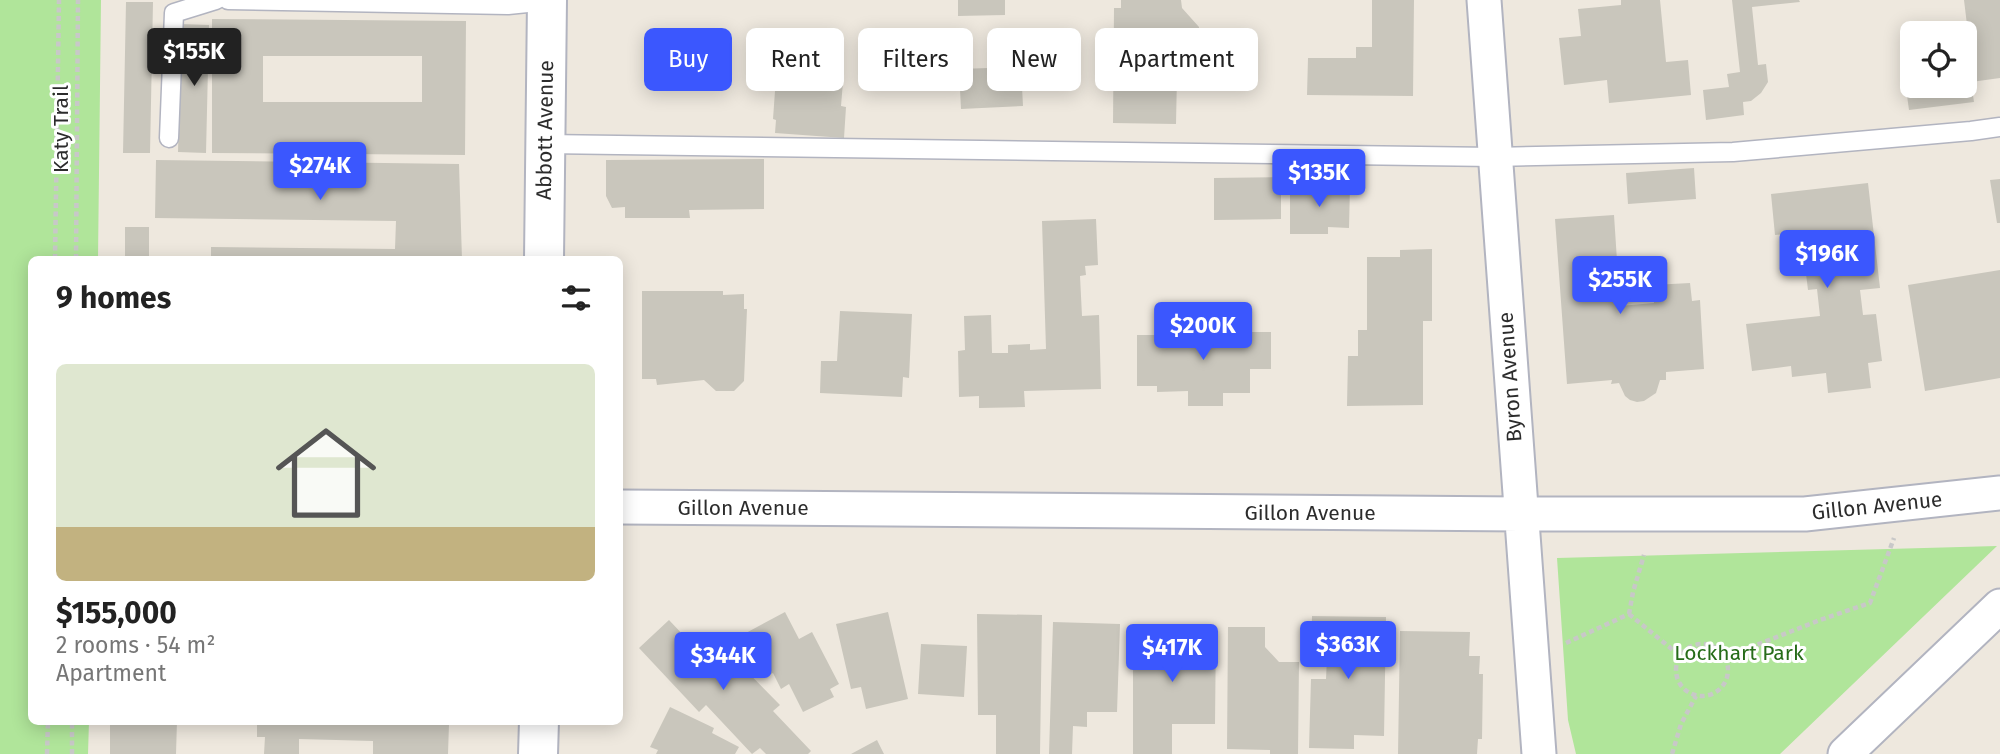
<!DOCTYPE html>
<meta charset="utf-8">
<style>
body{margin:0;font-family:"Fira Sans",sans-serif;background:#f6f6f6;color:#222;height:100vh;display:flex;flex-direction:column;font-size:26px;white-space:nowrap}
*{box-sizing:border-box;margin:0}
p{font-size:23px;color:#767676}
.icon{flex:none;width:38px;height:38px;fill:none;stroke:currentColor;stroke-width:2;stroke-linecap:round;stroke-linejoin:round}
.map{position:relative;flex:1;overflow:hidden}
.drawer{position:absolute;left:28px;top:256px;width:595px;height:469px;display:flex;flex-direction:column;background:#fff;border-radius:10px;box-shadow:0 4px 18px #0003}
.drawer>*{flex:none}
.banner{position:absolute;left:644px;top:28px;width:665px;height:63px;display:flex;gap:14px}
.tools{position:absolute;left:1900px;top:21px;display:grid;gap:14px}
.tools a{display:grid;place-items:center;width:77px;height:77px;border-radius:10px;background:#fff;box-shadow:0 4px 18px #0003;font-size:35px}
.price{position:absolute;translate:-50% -60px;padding:0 16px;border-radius:7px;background:#3b57fe;color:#fff;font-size:23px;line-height:46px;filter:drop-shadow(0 2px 4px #0008)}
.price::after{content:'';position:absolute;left:50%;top:42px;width:21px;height:16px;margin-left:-10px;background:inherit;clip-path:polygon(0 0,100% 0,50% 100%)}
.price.on{background:#222;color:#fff}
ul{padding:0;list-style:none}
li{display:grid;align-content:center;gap:14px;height:371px;padding:0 28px}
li+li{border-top:2px solid #e0e0e0}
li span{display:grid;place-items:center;height:217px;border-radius:10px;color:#555}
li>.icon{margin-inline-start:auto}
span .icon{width:126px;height:126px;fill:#fffc;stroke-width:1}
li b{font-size:30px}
h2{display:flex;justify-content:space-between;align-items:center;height:84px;padding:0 28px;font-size:30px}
.chip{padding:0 24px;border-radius:10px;background:#fff;box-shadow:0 4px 18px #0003;font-size:24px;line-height:63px}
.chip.on{background:#3b57fe;color:#fff}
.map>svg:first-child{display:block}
.green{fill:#b0e59a}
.building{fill:#c9c6bc;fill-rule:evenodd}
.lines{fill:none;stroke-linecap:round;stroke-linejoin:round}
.lane-casing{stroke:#b2b4c0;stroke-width:21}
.street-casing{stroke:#b2b4c0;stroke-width:37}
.secondary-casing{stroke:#b2b4c0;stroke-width:42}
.path{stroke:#c8c8c8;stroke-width:4.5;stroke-dasharray:5 3.5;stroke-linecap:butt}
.lane{stroke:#fff;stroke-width:18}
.street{stroke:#fff;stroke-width:33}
.secondary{stroke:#fff;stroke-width:38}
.labels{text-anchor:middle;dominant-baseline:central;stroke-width:6;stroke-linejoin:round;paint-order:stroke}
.street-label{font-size:21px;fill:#2c2c2c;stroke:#fff}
.park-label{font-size:21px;fill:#266c19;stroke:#fff}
</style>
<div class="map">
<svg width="2000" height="754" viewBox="0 0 2000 754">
<rect width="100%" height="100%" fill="#eee8de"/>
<path class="green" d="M 0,0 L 101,0 L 98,259 L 32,259 L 32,721 L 89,721 L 88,754 L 0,754 Z
M 1997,546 L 1780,754 L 1576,754 L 1568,720 L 1557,558 Z"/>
<path class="building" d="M 958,0 L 1005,0 L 1005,15 L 958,16 Z
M 1121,0 L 1181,0 L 1182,8 L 1199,27 L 1199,76 L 1177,76 L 1176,124 L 1113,123 L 1114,8 L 1121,8 Z
M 1372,0 L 1414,0 L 1413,96 L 1307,95 L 1308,58 L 1356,58 L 1356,47 L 1372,47 Z
M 1621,0 L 1660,0 L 1666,62 L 1688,60 L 1691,95 L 1609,103 L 1607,80 L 1564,85 L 1559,38 L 1581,36 L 1578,9 L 1621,5 Z
M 1732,0 L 1799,0 L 1800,2 L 1752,7 L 1758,65 L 1766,64 L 1768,82 L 1761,93 L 1751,101 L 1743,102 L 1744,115 L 1706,120 L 1703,90 L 1729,87 L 1727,74 L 1740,72 Z
M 1964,0 L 2000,0 L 2000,78 L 1971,82 L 1974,102 L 1909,110 L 1904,74 L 1913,73 L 1913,86 L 1965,86 L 1965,33 L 1968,33 Z
M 126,2 L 153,2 L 150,153 L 123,153 Z
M 212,19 L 466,21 L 465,155 L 212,153 ZM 263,56 L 422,56 L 422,102 L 263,102 Z
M 181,24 L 209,25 L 206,153 L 178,152 Z
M 1913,40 L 1913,63 L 1911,63 L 1908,41 Z
M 1021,67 L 1023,106 L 961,109 L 959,69 Z
M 776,77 L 843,82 L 841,106 L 846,107 L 844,138 L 775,133 L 776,120 L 773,119 Z
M 764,159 L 764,209 L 689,210 L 690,218 L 625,218 L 625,207 L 612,208 L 606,196 L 606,160 Z
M 156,160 L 459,164 L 462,259 L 211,259 L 211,247 L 395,249 L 396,221 L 155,218 Z
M 1694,168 L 1696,199 L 1628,204 L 1626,173 Z
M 1281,177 L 1281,219 L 1214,220 L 1214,178 Z
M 2000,179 L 2000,223 L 1997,223 L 1990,180 Z
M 1868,183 L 1880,288 L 1860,290 L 1863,315 L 1876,314 L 1882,361 L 1868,363 L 1871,388 L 1828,393 L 1826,373 L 1792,377 L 1791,366 L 1752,371 L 1746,324 L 1820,316 L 1817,289 L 1808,290 L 1802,241 L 1822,238 L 1821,230 L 1775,235 L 1771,194 Z
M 1290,185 L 1350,186 L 1349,228 L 1328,227 L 1328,234 L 1290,234 Z
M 1614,215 L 1620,306 L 1654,303 L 1653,285 L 1690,283 L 1692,301 L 1700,300 L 1704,369 L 1666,372 L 1666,380 L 1660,380 L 1656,393 L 1644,401 L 1637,402 L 1630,400 L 1625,396 L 1619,383 L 1611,384 L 1612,380 L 1567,384 L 1555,219 Z
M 1096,219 L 1098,265 L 1085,266 L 1086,275 L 1080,276 L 1082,316 L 1099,315 L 1101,389 L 1024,391 L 1025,407 L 979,408 L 979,396 L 959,397 L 958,351 L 965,350 L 964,316 L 991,315 L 992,353 L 1008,353 L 1008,345 L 1030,344 L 1030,350 L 1046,349 L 1042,221 Z
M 125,227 L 149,227 L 149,259 L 125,259 Z
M 1432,249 L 1432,321 L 1423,321 L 1423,405 L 1347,406 L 1348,356 L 1358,356 L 1358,330 L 1367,330 L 1367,257 L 1400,257 L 1400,250 Z
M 2000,270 L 2000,378 L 1925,391 L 1908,285 Z
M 642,291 L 723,291 L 723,295 L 744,294 L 744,309 L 747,309 L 744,381 L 734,391 L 716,391 L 704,380 L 657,385 L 656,379 L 642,379 Z
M 840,311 L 912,314 L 909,378 L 903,377 L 902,397 L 820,393 L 821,361 L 837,361 Z
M 1181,326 L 1251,326 L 1251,332 L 1271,332 L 1271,369 L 1250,369 L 1250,393 L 1223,393 L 1223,406 L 1188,406 L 1188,391 L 1157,392 L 1157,386 L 1137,386 L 1137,335 L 1182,335 Z
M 785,612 L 799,639 L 812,632 L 839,684 L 830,689 L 834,697 L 803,712 L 789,684 L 781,689 L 773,673 L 766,676 L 744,634 Z
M 888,612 L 908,699 L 866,709 L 861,687 L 851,689 L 836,624 Z
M 977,614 L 1042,615 L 1040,754 L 996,754 L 996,715 L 978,715 Z
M 1312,616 L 1386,617 L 1384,736 L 1354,735 L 1354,749 L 1309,748 L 1311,679 L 1326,679 L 1327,658 L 1311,658 Z
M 669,620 L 704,657 L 719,643 L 780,705 L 773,711 L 811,751 L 808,754 L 766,754 L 760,748 L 752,754 L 706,705 L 699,712 L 639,648 Z
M 1053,622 L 1120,624 L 1117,712 L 1087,712 L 1087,727 L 1073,726 L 1072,754 L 1049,754 Z
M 1138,626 L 1216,626 L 1215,724 L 1172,724 L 1172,754 L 1133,754 L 1133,666 L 1138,666 Z
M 1228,627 L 1265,627 L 1265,647 L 1279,662 L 1299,662 L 1298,754 L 1270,754 L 1270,750 L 1227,749 Z
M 1400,631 L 1470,632 L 1469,656 L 1480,656 L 1479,674 L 1483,674 L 1482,739 L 1478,739 L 1477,754 L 1398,754 Z
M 921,644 L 967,646 L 964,697 L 918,694 Z
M 670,707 L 714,728 L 712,733 L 739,747 L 735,754 L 656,754 L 658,750 L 650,747 Z
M 110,721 L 177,721 L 176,754 L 110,754 Z
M 257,721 L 427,721 L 427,723 L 449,724 L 448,754 L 373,754 L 373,741 L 299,739 L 299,754 L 264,754 L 265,737 L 257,737 Z
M 877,740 L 884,754 L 851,754 Z"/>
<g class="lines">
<defs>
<path id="lane" d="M 228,0 L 508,5 L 547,1
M 169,138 L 174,13 L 216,0
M 545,144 L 1494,157 L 1733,152 L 1971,131 L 2000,127"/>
<path id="street" d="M 1484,0 L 1539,754
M 620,507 L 1520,514 L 1805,514 L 2000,493
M 1845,754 L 2000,606"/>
<path id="secondary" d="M 544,259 L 547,0
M 538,754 L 539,721"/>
</defs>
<use href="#lane" class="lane-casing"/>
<use href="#street" class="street-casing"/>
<use href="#secondary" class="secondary-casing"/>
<path class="path" d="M 55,259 L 59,0
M 76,259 L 78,0
M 1629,614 L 1679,655
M 1629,614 L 1633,592 L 1644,555
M 1566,643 L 1629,614
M1676 670a26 26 0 1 1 52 0a26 26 0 1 1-52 0Z
M 1726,657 L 1820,620 L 1870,603 L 1894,538
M 47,754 L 48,721
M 72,754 L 72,721
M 1672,754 L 1681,724 L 1696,696"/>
<use href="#lane" class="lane"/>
<use href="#street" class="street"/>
<use href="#secondary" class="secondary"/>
</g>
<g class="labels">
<g class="street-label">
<text transform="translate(61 129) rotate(-90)">Katy Trail</text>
<text transform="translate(545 130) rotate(-89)">Abbott Avenue</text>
<text transform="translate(1510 377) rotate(-94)">Byron Avenue</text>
<text transform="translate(1877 506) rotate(-6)">Gillon Avenue</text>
<text x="743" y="508">Gillon Avenue</text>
<text x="1310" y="513">Gillon Avenue</text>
</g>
<g class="park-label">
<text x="1739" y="653">Lockhart Park</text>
</g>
</g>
</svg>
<div class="tools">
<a><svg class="icon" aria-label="locate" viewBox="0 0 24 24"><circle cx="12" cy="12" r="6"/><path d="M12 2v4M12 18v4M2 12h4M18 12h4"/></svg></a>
</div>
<b class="price on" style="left:194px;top:88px">$155K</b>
<b class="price" style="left:320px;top:202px">$274K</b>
<b class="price" style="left:1319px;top:209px">$135K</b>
<b class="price" style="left:1827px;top:290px">$196K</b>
<b class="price" style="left:1620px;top:316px">$255K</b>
<b class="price" style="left:1203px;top:362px">$200K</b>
<b class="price" style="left:1348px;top:681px">$363K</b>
<b class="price" style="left:1172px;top:684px">$417K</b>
<b class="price" style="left:723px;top:692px">$344K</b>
<div class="banner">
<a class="chip on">Buy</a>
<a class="chip">Rent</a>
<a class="chip">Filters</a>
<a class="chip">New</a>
<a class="chip">Apartment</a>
</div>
<section class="drawer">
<h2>9 homes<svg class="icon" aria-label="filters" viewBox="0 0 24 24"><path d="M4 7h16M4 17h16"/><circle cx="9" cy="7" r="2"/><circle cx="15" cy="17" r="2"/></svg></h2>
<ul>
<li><span style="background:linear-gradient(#dfe7d0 75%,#c2b280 0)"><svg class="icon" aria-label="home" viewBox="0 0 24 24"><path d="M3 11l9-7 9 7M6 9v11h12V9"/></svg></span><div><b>$155,000</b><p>2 rooms · 54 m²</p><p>Apartment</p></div></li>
</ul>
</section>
</div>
